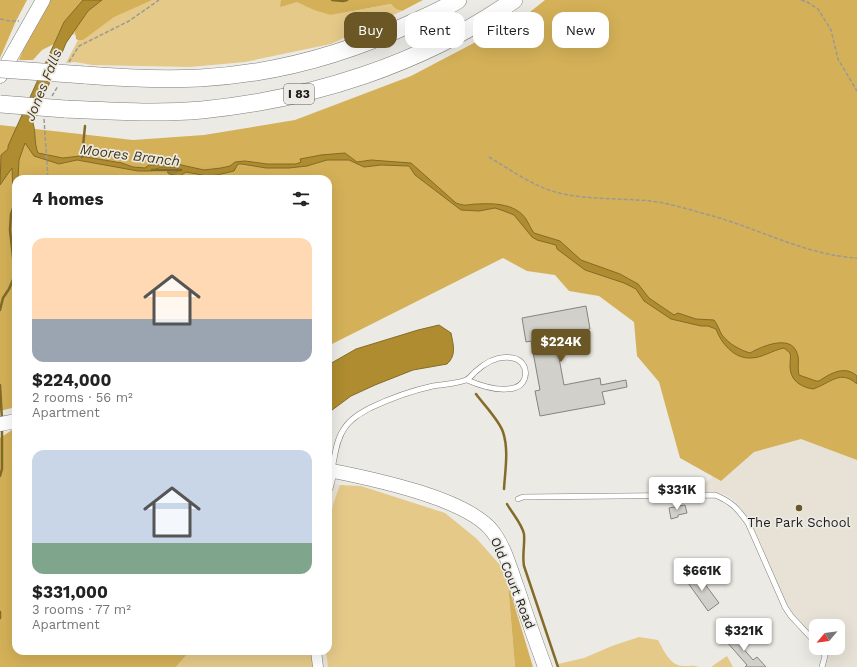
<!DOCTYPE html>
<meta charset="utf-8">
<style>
body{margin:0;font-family:"Work Sans",sans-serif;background:#f2f2f2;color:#222;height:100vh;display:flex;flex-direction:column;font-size:15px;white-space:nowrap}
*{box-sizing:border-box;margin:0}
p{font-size:13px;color:#767676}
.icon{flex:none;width:22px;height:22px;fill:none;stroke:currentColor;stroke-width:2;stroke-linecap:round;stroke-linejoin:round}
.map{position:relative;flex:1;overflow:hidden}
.drawer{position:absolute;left:12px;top:175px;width:320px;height:480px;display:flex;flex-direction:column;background:#fff;border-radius:12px;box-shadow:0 4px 16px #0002}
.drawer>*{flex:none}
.hud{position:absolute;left:344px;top:12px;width:380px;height:36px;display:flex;gap:8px}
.needle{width:26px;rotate:241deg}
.controls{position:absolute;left:809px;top:619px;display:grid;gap:8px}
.controls a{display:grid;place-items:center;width:36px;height:36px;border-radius:8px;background:#fff;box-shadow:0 4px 16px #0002;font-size:20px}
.price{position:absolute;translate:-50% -34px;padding:0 9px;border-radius:4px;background:#fff;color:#222;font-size:13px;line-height:26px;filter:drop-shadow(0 1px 2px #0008)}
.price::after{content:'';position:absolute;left:50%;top:24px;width:12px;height:9px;margin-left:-6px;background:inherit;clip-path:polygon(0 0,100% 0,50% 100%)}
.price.active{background:#6a5725;color:#fff}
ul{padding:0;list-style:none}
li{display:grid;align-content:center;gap:8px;height:212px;padding:0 20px}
li span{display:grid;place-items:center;height:124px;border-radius:12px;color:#555}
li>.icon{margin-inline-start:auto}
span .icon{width:72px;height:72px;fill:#fffc;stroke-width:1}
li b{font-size:17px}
h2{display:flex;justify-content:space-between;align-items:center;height:48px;padding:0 20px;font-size:17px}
.tag{padding:0 14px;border-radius:12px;background:#fff;box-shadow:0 4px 16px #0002;font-size:14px;line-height:36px}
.tag.active{background:#6a5725;color:#fff}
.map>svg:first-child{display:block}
.built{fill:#e7e2d5}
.green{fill:#e4c989}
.forest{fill:#d4b158}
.water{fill:#ae8c2f;stroke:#836b29}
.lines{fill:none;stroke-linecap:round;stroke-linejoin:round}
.stream{stroke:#836b29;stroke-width:2.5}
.building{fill:#d2d0ca;stroke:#868480}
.lane-casing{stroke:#807e79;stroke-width:6}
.street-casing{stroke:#807e79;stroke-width:11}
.secondary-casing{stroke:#807e79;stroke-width:15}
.highway-casing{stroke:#807e79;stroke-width:18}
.path{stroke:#9a9995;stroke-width:1.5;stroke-dasharray:4 2;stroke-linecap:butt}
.lane{stroke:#fff;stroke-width:5}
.street{stroke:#fff;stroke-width:10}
.secondary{stroke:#fff;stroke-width:14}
.highway{stroke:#fff;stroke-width:17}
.highway-bridge-casing{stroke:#807e79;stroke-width:18;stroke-linecap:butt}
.highway-bridge{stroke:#fff;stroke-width:17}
.poi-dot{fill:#6a5725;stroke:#eceae5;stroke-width:1.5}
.labels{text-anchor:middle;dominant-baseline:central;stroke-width:3.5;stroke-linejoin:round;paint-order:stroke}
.shield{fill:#eceae5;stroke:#5c5a58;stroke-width:1}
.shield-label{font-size:12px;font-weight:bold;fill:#1e1d1b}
.poi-label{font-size:13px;fill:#1e1d1b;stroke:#eceae5}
.street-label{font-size:13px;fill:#1e1d1b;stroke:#eceae5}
.water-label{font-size:14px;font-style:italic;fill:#473811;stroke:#eceae5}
</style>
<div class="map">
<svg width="857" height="667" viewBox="0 0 857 667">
<rect width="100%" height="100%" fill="#eceae5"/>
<path class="built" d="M 857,346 L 857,667 L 819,667 L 829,652 L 825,648 L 838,648 L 838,626 L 816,626 L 816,640 L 806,632 L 793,615 L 783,597 L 746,515 L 735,501 L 726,495 L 714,492 L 704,492 L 701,487 Z
M 328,483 L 340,485 L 333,504 L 328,535 Z
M 313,651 L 326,651 L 328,667 L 315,667 Z"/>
<path class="green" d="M 54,0 L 307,0 L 331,15 L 392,4 L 396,9 L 402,11 L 331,44 L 245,62 L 190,67 L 92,65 L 75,62 L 66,63 L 78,40 L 83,39 L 80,35 L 39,32 Z
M 340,485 L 361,486 L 445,513 L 477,539 L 500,565 L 508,584 L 515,667 L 328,667 L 326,651 L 328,651 L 328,535 L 333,504 Z
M 639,637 L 658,640 C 663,649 670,666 683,666 C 688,666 694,665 699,667 L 559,667 L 558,664 L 584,658 L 612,646 Z
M 190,651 L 313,651 L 315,667 L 176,667 Z
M 727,656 L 733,667 L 711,667 Z"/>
<path class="forest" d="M 0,0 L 27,0 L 16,21 L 0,58 Z
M 48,0 L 83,0 L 64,22 L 54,44 L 42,50 L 33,60 L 19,60 L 31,31 Z
M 102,0 L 152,0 L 114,17 L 83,40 L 78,40 L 76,39 L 75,30 L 88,11 Z
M 281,0 L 423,0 L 402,11 L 396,9 L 391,4 L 331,15 L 314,10 L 297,2 L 280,7 Z
M 545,0 L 857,0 L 857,460 L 801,439 L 754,452 L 721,481 L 680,458 L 659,382 L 637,356 L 634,322 L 599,296 L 569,291 L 555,275 L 527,271 L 503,258 L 328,346 L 328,179 L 16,179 L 16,407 L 0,411 L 0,125 L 133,140 L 204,135 L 295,120 L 411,76 L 525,16 Z
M 12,430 L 16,430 L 16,651 L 190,651 L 176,667 L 0,667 L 0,438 Z
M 508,584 L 533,667 L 515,667 Z"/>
<path class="water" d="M 83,0 L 102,0 L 88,11 L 66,43 L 33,123 C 36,133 34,143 38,153 L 63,158 L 80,156 L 122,163 L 133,167 L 145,168 L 149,165 L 177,164 L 204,170 L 221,168 L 230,166 L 235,162 L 245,161 L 267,164 L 296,164 L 301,162 L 300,159 L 321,155 L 345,153 L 357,162 L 371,160 L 411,163 L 456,203 C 467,207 467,204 478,204 C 495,203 516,204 526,219 C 529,224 531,229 534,233 L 560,241 L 581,260 L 620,274 L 638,284 L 649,298 L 674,315 L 678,313 L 696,319 L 714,320 C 718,325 719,330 722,335 C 729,344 740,350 750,353 C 762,346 791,334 797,353 C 800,360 797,367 799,375 L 816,381 L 819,381 C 831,373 845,365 857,376 L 857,384 C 840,369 831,383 813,389 C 800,387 790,380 790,366 C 790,361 791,357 790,353 L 784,348 C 773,350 762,358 751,358 C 734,359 721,343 716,329 L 708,326 L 701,326 L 671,319 L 644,301 L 636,289 L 624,283 L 585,270 L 557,249 L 556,245 L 537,240 L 532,237 L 514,215 L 504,211 L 495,208 L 479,211 L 461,210 L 415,175 L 409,166 L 381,165 L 364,167 L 349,160 L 327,160 L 307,166 L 289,168 L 266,168 L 242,164 L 238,164 L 234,171 L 217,175 L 207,176 L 186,172 L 180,176 L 169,174 L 167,172 L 177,172 L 178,168 L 159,168 L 151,171 L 138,171 L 77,160 L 59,164 L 34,156 L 25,143 L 19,160 L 18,179 L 16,179 L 16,195 L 13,194 L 12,168 L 0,185 L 1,155 L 8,149 L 8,146 L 64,22 Z
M 439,325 L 451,333 C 453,344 457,355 447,364 L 413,370 L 375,385 L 351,396 L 328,413 L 328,365 L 356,349 L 418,330 Z"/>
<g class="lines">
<path class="stream" d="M 332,0 L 343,1 L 347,0
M 82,157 L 85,126
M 152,170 L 181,170
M 0,310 L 3,298 L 9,289 L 15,275 L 10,230 L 11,214 L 15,203 L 16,193
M 0,385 L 2,420
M 476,394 C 484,405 499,420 503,432 C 509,450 505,471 504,489
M 0,476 L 2,469 L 2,429
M 507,504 C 512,513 522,524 524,534 C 525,545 522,555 524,566 L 558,667
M 0,612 L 0,618"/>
</g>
<path class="building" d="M 586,306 L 590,329 L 555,336 L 564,385 L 600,378 L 601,385 L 626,380 L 627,387 L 602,392 L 605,404 L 540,416 L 535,391 L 540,390 L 531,341 L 526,342 L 522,318 Z
M 685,505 L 687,513 L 678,515 L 678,517 L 671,519 L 669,508 Z
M 696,572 L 719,603 L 708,611 L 686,580 Z
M 735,633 L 744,643 L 741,646 L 753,660 L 757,657 L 766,667 L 745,667 L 747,665 L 726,641 Z"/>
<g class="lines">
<defs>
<path id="lane" d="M 332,469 C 335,456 336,440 344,429 C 350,419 361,413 370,408 C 391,398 410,391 433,386 C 444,384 456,384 466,380 C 469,379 472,375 475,372 C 486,362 498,355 513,358 C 529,361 530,384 514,388 C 499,392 481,386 467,380
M 518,499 L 523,497 L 715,495 C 732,502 737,508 748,523 L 785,607 L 791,616 L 816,643
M 821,648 L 825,656 L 822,667"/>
<path id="street" d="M 328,487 L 332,470
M 316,651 L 318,667"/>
<path id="secondary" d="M 0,76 L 43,0
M 0,424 L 16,421
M 328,470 C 369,478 468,498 493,532 C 505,548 510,568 517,587 C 526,614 535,640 545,667"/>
<path id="highway" d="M 85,75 C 123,78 161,80 200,78 C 273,74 346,54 412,23 C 428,16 444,9 458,0
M 65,109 C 111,111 156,114 202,110 C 312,99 423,64 514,0"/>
</defs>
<use href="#lane" class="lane-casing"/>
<use href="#street" class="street-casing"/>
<use href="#secondary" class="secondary-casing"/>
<use href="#highway" class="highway-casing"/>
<path class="path" d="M 801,0 L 807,2 L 818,9 L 831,30 L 838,59 L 857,91
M 0,19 L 10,21 L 19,21
M 69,62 L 79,46 L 129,21 L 159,0
M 52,96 L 58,86
M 44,119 L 48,179
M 489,157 C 511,170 534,187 559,193 C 589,200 620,198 650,201 C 669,203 691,210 709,215 C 758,228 805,255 857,258"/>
<use href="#lane" class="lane"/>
<use href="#street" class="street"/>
<use href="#secondary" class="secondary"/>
<use href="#highway" class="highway"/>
<defs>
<path id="highway-bridge" d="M 0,69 L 85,75
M 0,104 L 65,109"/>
</defs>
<use href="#highway-bridge" class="highway-bridge-casing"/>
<use href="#highway-bridge" class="highway-bridge"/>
</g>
<circle class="poi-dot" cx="799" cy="508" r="4"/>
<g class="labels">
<rect class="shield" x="284" y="84" width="30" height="20" rx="3"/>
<g class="shield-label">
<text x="299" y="94">I 83</text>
</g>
<g class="poi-label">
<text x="799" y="522">The Park School</text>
</g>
<g class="street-label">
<text transform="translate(513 583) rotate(68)">Old Court Road</text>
</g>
<g class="water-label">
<text transform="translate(43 85) rotate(-68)">Jones Falls</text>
<text transform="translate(130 155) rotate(7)">Moores Branch</text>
</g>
</g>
</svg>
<div class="controls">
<a><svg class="needle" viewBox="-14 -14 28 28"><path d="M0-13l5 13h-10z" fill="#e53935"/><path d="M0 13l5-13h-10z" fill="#767676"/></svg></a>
</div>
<b class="price active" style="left:561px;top:363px">$224K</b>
<b class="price" style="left:677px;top:511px">$331K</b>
<b class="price" style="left:702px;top:592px">$661K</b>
<b class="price" style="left:744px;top:652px">$321K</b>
<div class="hud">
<a class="tag active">Buy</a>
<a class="tag">Rent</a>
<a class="tag">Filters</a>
<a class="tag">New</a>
</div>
<section class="drawer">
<h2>4 homes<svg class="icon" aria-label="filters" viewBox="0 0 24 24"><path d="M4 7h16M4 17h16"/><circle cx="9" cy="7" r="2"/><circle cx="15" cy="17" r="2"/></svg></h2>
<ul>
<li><span style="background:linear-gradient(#ffd9b3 65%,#9aa5b1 0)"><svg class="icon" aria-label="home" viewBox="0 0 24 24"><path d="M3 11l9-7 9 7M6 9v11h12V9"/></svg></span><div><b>$224,000</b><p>2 rooms · 56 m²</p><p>Apartment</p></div></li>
<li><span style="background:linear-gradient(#c9d6e8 75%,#7fa58c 0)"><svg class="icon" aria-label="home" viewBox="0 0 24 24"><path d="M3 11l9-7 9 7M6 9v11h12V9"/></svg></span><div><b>$331,000</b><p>3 rooms · 77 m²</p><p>Apartment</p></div></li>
</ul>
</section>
</div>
